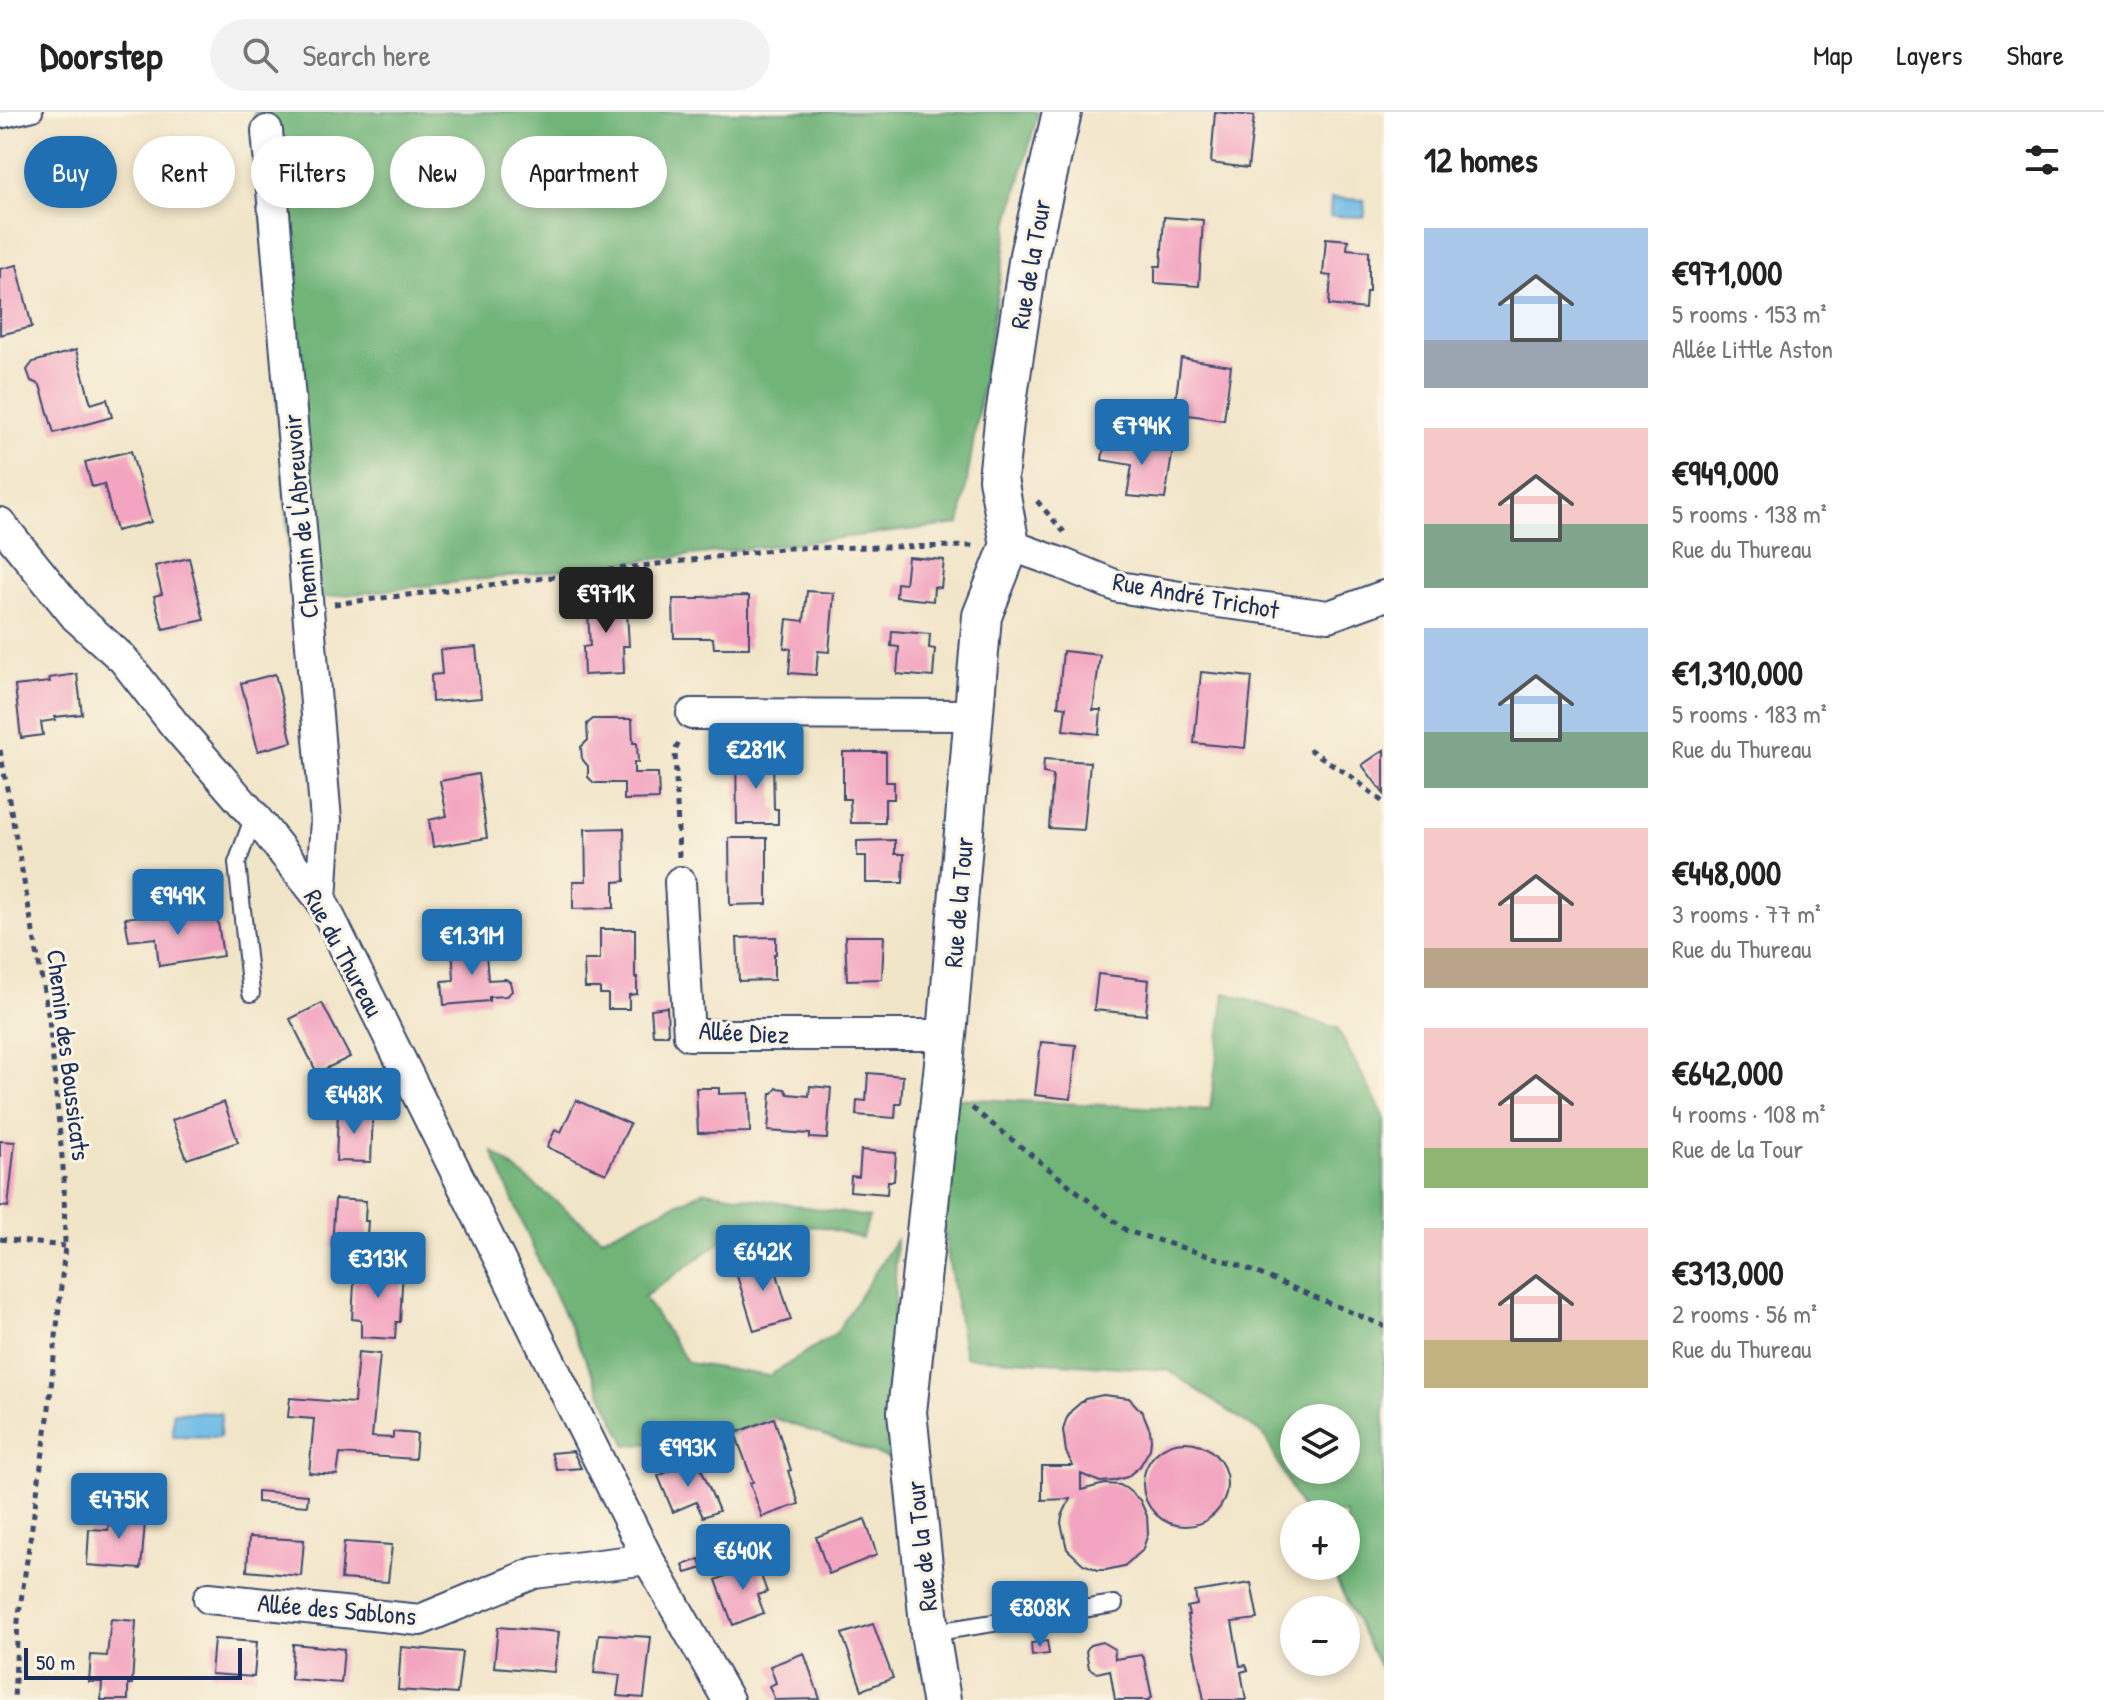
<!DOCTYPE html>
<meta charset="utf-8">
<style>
body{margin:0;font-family:"Patrick Hand",sans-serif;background:#f2f2f2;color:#222;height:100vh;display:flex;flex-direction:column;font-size:30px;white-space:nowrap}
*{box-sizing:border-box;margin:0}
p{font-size:26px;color:#767676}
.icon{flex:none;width:44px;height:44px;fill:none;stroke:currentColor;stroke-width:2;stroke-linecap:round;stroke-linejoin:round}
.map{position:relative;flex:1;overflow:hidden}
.panel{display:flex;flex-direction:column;background:#fff;width:720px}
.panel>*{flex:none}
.top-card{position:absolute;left:24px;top:24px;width:760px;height:72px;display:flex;gap:16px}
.fabs{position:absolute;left:1280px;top:1292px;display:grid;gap:16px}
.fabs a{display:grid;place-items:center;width:80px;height:80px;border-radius:50%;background:#fff;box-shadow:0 4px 12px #0003;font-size:40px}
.scale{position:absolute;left:24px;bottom:20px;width:218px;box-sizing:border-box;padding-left:8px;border:4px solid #1b2f5e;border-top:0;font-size:22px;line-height:28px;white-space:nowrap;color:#1b2f5e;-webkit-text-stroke:6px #fcf5e5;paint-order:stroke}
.price{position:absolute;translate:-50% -68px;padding:0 18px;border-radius:8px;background:#1f6fb2;color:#fff;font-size:26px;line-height:52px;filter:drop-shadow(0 2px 4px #0008)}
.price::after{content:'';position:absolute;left:50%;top:48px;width:24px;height:18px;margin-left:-12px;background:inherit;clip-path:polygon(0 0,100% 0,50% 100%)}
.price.active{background:#222;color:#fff}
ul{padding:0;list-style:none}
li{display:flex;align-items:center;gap:24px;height:200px;padding:0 40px}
li span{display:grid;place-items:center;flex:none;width:224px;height:160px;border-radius:0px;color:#555}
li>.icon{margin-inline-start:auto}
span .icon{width:96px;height:96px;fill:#fffc;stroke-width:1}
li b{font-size:34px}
h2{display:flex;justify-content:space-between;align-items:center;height:96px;padding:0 40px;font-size:34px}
.tag{padding:0 28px;border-radius:36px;background:#fff;box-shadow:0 4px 12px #0003;font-size:28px;line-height:72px}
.tag.active{background:#1f6fb2;color:#fff}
header{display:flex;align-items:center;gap:48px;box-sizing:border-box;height:112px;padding:0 40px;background:#fff;border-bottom:2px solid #e0e0e0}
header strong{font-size:38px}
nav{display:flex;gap:44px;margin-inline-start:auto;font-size:28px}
.search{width:560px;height:72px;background:#f2f2f2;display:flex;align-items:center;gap:20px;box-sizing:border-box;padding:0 28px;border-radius:44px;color:#767676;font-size:30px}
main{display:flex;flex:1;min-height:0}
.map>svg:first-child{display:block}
.forest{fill:#6fb478;stroke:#45726b;stroke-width:2;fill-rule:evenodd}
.water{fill:#6cbae6;stroke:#4474a2;stroke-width:2}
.building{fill:#f3a4c0}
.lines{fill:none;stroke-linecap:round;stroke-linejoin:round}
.service-casing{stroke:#3b4a6e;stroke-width:20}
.minor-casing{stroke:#3b4a6e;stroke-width:34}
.tertiary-casing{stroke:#3b4a6e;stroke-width:42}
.path{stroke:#3b4a6e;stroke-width:5;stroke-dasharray:6 6;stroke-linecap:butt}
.service{stroke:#fff;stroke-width:16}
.minor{stroke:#fff;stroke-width:30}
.tertiary{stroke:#fff;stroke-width:38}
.labels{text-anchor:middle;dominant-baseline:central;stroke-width:6;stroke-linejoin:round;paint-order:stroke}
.street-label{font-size:26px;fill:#1b2f5e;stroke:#fcf5e5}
</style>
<header>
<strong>Doorstep</strong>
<div class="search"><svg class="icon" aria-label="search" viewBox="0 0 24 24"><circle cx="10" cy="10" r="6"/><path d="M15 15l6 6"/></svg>Search here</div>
<nav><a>Map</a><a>Layers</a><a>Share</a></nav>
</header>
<main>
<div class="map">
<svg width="1384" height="1588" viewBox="0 0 1384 1588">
<rect width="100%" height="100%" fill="#fcf5e5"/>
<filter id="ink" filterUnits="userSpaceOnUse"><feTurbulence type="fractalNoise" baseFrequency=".0125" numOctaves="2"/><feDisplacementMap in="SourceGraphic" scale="16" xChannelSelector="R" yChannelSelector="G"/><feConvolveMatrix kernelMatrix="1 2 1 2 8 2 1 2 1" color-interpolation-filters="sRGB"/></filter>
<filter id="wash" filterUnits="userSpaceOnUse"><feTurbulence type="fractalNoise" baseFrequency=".006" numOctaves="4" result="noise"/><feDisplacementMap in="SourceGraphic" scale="32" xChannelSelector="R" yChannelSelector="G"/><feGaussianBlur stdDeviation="1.8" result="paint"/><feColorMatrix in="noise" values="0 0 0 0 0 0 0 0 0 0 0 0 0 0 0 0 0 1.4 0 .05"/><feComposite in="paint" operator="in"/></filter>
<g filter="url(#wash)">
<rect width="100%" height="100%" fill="#f1e5c8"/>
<path class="forest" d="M 254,0 L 1038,0 L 1009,109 L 960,412 L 293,489 Z
M 1225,881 L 1337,916 L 1384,1004 L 1384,1564 L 1329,1454 L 1346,1454 L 1346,1402 L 1304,1402 L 1264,1323 L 1168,1258 L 965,1245 L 938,1085 L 951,986 L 1210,998 ZM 1294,1306 L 1346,1306 L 1346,1358 L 1294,1358 Z
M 492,1039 L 602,1126 L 705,1079 L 869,1105 L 862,1126 L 822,1115 L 744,1113 L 644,1185 L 688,1251 L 769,1264 L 836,1221 L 896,1128 L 891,1347 L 774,1306 L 735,1321 L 627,1334 L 540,1152 Z"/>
<path class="water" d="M 1331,86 L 1364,88 L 1365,105 L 1330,104 Z
M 173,1300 L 221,1301 L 220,1325 L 173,1324 Z"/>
<g id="blocks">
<path class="building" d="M 1215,0 L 1254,4 L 1248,56 L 1211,51 Z
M 1164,105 L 1203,108 L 1199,174 L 1155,171 L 1155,154 L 1161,154 Z
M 1326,126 L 1348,128 L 1347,137 L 1369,139 L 1369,180 L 1366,180 L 1365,197 L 1329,193 L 1331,164 L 1323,163 Z
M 17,153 L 32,215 L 0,223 L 0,157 Z
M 76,238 L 91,292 L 107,287 L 112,305 L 54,321 L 40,273 L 31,269 L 27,258 L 33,250 Z
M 1181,246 L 1231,254 L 1224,308 L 1174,301 Z
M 1105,327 L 1173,336 L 1165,387 L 1127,384 L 1132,353 L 1102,348 Z
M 131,339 L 151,410 L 116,419 L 104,372 L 92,375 L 85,350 Z
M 908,445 L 944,448 L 941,476 L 934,475 L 933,489 L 896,485 L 897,471 L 905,472 Z
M 189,446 L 204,508 L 163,517 L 154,484 L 162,482 L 155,454 Z
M 807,479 L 834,481 L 829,540 L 818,539 L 816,563 L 789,561 L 791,537 L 784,536 L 787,507 L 804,509 Z
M 626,482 L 629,534 L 623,534 L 624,561 L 584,563 L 583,535 L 590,534 L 587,484 Z
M 749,484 L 749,536 L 714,536 L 713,526 L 674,526 L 673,487 L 699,487 L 699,485 Z
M 892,519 L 930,522 L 929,536 L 935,537 L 933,565 L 897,562 L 899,535 L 891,534 Z
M 476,535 L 481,586 L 432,590 L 431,563 L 442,562 L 440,538 Z
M 1063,539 L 1100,543 L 1093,598 L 1101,598 L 1099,622 L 1063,618 L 1066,595 L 1058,594 Z
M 1201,560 L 1252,565 L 1245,636 L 1194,631 Z
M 77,562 L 82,602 L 55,605 L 55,608 L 41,610 L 43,623 L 21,626 L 15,574 L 50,570 L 49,566 Z
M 275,562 L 292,630 L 258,639 L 241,571 Z
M 593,607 L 632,607 L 633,631 L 637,631 L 638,650 L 634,650 L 634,661 L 658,661 L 659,687 L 624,688 L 624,671 L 594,671 L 588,665 L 588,654 L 582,647 L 581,635 L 588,628 L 587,612 Z
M 1384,638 L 1384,682 L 1362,653 Z
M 843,640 L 886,640 L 886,670 L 894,670 L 894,687 L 885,687 L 885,711 L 851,711 L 850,687 L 843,687 Z
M 736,645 L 773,645 L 774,697 L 778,697 L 778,712 L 737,712 Z
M 1044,647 L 1090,650 L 1084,718 L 1049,716 L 1053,663 L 1043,661 Z
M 478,662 L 487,726 L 433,735 L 429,708 L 447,704 L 440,669 Z
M 624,716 L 625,769 L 614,770 L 614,796 L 573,797 L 573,769 L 586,769 L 585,717 Z
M 729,726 L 767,726 L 767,792 L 730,793 Z
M 895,728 L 895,742 L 904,742 L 903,771 L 866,771 L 866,744 L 857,744 L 857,729 Z
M 173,800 L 174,808 L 217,804 L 223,844 L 159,854 L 156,826 L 129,829 L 125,806 Z
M 600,817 L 635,817 L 635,865 L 637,865 L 637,882 L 629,883 L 629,897 L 608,897 L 608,882 L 600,882 L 600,876 L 585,876 L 584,848 L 600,848 Z
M 845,824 L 884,824 L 882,867 L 847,868 Z
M 776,825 L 776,842 L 774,842 L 774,868 L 739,869 L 737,826 Z
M 485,829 L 488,868 L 506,867 L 510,870 L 512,879 L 506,884 L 489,885 L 489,889 L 444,893 L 442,869 L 454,868 L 452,832 Z
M 1098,862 L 1149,868 L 1146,903 L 1094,898 Z
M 322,891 L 350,945 L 317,961 L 290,907 Z
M 667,895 L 668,923 L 653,923 L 651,897 Z
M 1041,930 L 1076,933 L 1071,987 L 1035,983 Z
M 868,961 L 903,964 L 901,992 L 896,992 L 895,1006 L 856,1003 L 857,988 L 866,989 Z
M 810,974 L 831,976 L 827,1027 L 810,1026 L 810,1022 L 768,1019 L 771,981 L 773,981 L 777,976 L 785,977 L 788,982 L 809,984 Z
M 696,976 L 719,976 L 719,982 L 749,981 L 750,1020 L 698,1021 Z
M 576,988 L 630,1012 L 606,1062 L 547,1035 L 555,1018 L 561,1020 Z
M 224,990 L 238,1030 L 187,1047 L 172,1008 Z
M 338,999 L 373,1000 L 371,1050 L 336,1049 Z
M 0,1029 L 15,1030 L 8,1095 L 0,1094 Z
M 861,1038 L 896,1041 L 894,1069 L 888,1069 L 887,1082 L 850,1079 L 851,1064 L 859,1065 Z
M 335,1087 L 366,1089 L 365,1109 L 368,1109 L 366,1137 L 332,1135 Z
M 771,1142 L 791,1208 L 754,1219 L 734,1154 Z
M 355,1154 L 403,1156 L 400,1210 L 396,1210 L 395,1227 L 361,1225 L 361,1208 L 352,1207 Z
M 358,1240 L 380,1242 L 372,1325 L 393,1326 L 393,1320 L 417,1322 L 415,1347 L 340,1342 L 337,1363 L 309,1361 L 314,1307 L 288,1305 L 290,1286 L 354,1291 Z
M 1103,1283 L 1129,1286 L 1143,1301 L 1150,1318 L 1151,1328 L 1150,1337 L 1140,1354 L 1127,1365 L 1113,1369 L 1100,1370 L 1081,1362 L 1081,1378 L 1105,1372 L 1120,1373 L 1127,1377 L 1140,1388 L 1147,1404 L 1148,1422 L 1142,1439 L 1124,1454 L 1106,1458 L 1098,1458 L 1083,1452 L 1067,1437 L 1061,1411 L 1062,1404 L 1070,1387 L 1042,1388 L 1042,1354 L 1073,1354 L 1066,1340 L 1063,1318 L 1066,1308 L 1071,1299 L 1085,1287 Z
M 774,1306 L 791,1358 L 788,1359 L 799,1392 L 762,1405 L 750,1371 L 753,1370 L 735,1321 Z
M1143 1372a42 42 0 1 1 84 0a42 42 0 1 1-84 0Z
M 573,1339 L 581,1356 L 557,1358 L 551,1341 Z
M 697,1347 L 719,1399 L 703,1405 L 696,1390 L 673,1400 L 658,1364 Z
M 257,1379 L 308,1383 L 307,1394 L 257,1390 Z
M 110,1396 L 146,1399 L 141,1457 L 87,1453 L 89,1417 L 108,1418 Z
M 865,1407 L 877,1443 L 829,1462 L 816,1425 Z
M 249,1425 L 304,1428 L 301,1464 L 247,1459 Z
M 344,1430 L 392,1433 L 388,1470 L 341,1467 Z
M 699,1447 L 703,1456 L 686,1461 L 683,1453 Z
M 755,1447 L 767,1480 L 757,1483 L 764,1501 L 733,1513 L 716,1468 L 733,1461 L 731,1456 Z
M 1251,1471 L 1258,1507 L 1232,1510 L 1240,1554 L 1246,1553 L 1248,1558 L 1241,1560 L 1246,1588 L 1204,1588 L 1187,1503 L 1189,1503 L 1187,1495 L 1197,1493 L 1195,1480 Z
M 111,1507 L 136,1509 L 132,1572 L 128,1572 L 128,1588 L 101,1588 L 102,1570 L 89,1570 L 91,1543 L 107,1544 Z
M 873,1512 L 893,1566 L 862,1578 L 842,1522 Z
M 498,1515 L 559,1520 L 554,1560 L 494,1555 Z
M 599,1522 L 651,1525 L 644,1586 L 617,1584 L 620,1563 L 594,1561 Z
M 214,1527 L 257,1530 L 254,1565 L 211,1562 Z
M 1047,1529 L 1049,1542 L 1032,1544 L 1031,1531 Z
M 1102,1530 L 1114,1537 L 1115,1547 L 1141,1543 L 1144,1547 L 1152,1585 L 1149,1588 L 1115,1588 L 1110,1558 L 1097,1561 L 1089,1556 L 1086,1539 L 1090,1533 Z
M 293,1532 L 344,1537 L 341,1571 L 291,1567 Z
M 401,1535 L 462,1540 L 457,1582 L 398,1578 Z
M 804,1541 L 820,1587 L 775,1588 L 769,1574 L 776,1571 L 770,1554 Z"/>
</g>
</g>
<g filter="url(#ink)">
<use href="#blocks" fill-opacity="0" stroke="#3b4a6e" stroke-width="2"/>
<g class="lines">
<defs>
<path id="service" d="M 0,8 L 34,0
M 251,881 L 237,751 L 254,704
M 930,1521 L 1114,1492"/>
<path id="minor" d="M 267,19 L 326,708 L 321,788
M 0,411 L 76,505 L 123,547 L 174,612 L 254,704 L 321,788 L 648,1447 L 728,1588
M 1010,433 L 1063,452 L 1119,475 L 1186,486 L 1329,504 L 1384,484
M 692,602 L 972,603
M 680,770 L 689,923 L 947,923
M 209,1486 L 420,1508 L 534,1461 L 648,1447"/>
<path id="tertiary" d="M 941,1588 L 930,1521 L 907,1300 L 947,923 L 982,504 L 1010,433 L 998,367 L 1004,310 L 1029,143 L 1062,0"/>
</defs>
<use href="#service" class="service-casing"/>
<use href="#minor" class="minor-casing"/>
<use href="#tertiary" class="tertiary-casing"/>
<path class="path" d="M 1037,389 L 1064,420
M 334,492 L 788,436 L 977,434
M 1309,637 L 1352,665 L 1384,691
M 0,638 L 49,907 L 64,1066 L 65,1134 L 48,1306 L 18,1509 L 14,1588
M 679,745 L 675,639 L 680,628
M 972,996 L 1127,1119 L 1236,1152 L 1384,1214
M 0,1127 L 65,1134"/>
<use href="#service" class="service"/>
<use href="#minor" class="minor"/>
<use href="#tertiary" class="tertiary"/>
</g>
</g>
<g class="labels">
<g class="street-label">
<text transform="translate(1030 152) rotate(-80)">Rue de la Tour</text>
<text transform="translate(300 404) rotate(-95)">Chemin de l'Abreuvoir</text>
<text transform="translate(1196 483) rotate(10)">Rue André Trichot</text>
<text transform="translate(958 790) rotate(-85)">Rue de la Tour</text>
<text transform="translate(344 841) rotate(62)">Rue du Thureau</text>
<text transform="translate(744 920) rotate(3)">Allée Diez</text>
<text transform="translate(69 943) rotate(83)">Chemin des Boussicats</text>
<text transform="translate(921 1434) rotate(-96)">Rue de la Tour</text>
<text transform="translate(337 1497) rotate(5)">Allée des Sablons</text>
</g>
</g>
</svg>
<div class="fabs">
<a><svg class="icon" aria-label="layers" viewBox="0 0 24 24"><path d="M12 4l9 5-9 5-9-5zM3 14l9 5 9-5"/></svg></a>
<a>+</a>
<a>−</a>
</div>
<div class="scale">50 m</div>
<b class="price" style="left:1142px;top:355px">€794K</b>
<b class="price active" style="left:606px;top:523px">€971K</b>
<b class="price" style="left:756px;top:679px">€281K</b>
<b class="price" style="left:178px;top:825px">€949K</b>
<b class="price" style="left:472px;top:865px">€1.31M</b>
<b class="price" style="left:354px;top:1024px">€448K</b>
<b class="price" style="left:763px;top:1181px">€642K</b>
<b class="price" style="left:378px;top:1188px">€313K</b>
<b class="price" style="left:688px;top:1377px">€993K</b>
<b class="price" style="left:119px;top:1429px">€475K</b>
<b class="price" style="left:743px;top:1480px">€640K</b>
<b class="price" style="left:1040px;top:1537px">€808K</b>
<div class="top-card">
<a class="tag active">Buy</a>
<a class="tag">Rent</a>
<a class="tag">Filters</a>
<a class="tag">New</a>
<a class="tag">Apartment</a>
</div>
</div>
<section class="panel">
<h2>12 homes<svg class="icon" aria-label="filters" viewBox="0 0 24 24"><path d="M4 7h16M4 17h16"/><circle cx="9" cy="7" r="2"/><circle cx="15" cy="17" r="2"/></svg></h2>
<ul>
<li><span style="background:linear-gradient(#a9c7e8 70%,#9aa5b1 0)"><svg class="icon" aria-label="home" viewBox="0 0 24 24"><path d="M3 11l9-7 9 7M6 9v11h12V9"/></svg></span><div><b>€971,000</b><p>5 rooms · 153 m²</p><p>Allée Little Aston</p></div></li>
<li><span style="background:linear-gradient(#f6c9c9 60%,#7fa58c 0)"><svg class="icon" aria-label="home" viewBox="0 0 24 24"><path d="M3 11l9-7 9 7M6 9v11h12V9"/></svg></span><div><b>€949,000</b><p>5 rooms · 138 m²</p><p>Rue du Thureau</p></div></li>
<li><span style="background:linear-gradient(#a9c7e8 65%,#7fa58c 0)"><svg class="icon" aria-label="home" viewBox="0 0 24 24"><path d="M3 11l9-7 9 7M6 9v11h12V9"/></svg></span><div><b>€1,310,000</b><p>5 rooms · 183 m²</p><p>Rue du Thureau</p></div></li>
<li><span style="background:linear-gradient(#f6c9c9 75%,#b9a48a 0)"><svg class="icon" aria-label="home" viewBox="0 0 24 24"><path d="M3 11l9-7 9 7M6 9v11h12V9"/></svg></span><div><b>€448,000</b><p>3 rooms · 77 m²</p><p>Rue du Thureau</p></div></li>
<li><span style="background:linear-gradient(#f6c9c9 75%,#8fb573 0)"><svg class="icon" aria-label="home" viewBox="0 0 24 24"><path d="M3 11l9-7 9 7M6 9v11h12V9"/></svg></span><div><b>€642,000</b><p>4 rooms · 108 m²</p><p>Rue de la Tour</p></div></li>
<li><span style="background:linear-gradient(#f6c9c9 70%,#c2b280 0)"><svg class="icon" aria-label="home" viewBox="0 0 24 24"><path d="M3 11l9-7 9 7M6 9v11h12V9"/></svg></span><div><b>€313,000</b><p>2 rooms · 56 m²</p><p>Rue du Thureau</p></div></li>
</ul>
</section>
</main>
